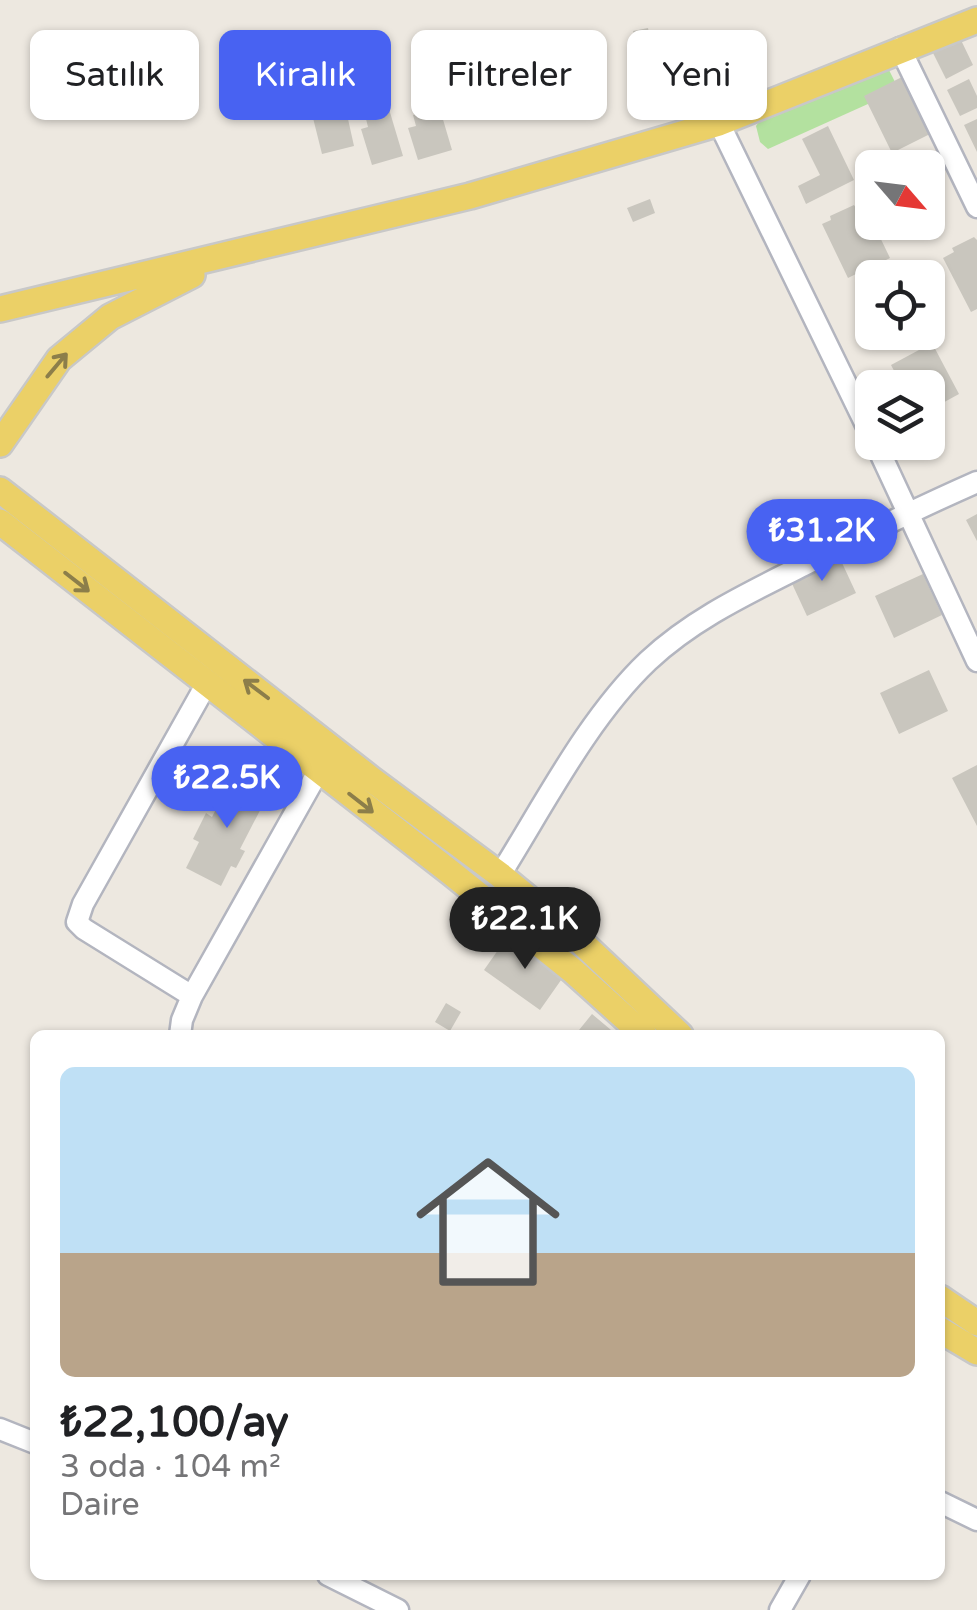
<!DOCTYPE html>
<html lang="tr">
<meta charset="utf-8">
<style>
body{margin:0;font-family:"Varela Round",sans-serif;background:#f6f6f6;color:#202124;height:100vh;display:flex;flex-direction:column;font-size:38px;white-space:nowrap}
*{box-sizing:border-box;margin:0}
p{font-size:32px;color:#757577}
.icon{flex:none;width:55px;height:55px;fill:none;stroke:currentColor;stroke-width:2;stroke-linecap:round;stroke-linejoin:round}
.map{position:relative;flex:1;overflow:hidden}
.drawer{position:absolute;left:30px;top:1030px;width:915px;height:550px;display:flex;flex-direction:column;background:#fff;border-radius:15px;box-shadow:0 2px 8px #0004}
.drawer>*{flex:none}
.guide{position:absolute;left:30px;top:30px;width:918px;height:90px;display:flex;gap:20px}
.needle{width:65px;rotate:118deg}
.controls{position:absolute;left:855px;top:150px;display:grid;gap:20px}
.controls a{display:grid;place-items:center;width:90px;height:90px;border-radius:15px;background:#fff;box-shadow:0 2px 8px #0004;font-size:50px}
.price{position:absolute;translate:-50% -85px;padding:0 22px;border-radius:35px;background:#4862f2;color:#fff;font-size:32px;line-height:65px;filter:drop-shadow(0 2px 5px #0008)}
.price::after{content:'';position:absolute;left:50%;top:60px;width:30px;height:22px;margin-left:-15px;background:inherit;clip-path:polygon(0 0,100% 0,50% 100%)}
.price.selected{background:#222;color:#fff}
ul{padding:0;list-style:none}
li{display:grid;align-content:center;gap:20px;height:530px;padding:0 30px}
li+li{border-top:2px solid #e0e0e0}
li span{display:grid;place-items:center;height:310px;border-radius:15px;color:#555}
li>.icon{margin-inline-start:auto}
span .icon{width:180px;height:180px;fill:#fffc;stroke-width:1}
li b{font-size:42px}
.tag{padding:0 35px;border-radius:15px;background:#fff;box-shadow:0 2px 8px #0004;font-size:35px;line-height:90px}
.tag.selected{background:#4862f2;color:#fff}
.map>svg:first-child{display:block}
.green{fill:#b3e19f}
.building{fill:#c9c6be}
.lines{fill:none;stroke-linecap:round;stroke-linejoin:round}
.minor-casing{stroke:#b3b5bf;stroke-width:25}
.major-casing{stroke:#c8c8c8;stroke-width:30}
.minor{stroke:#fff;stroke-width:20}
.major{stroke:#ebd067;stroke-width:25}
.oneway{stroke:#8c7e4a}
</style>
<div class="map">
<svg width="977" height="1610" viewBox="0 0 977 1610">
<rect width="100%" height="100%" fill="#ede8e0"/>
<path class="green" d="M 886,64 L 899,90 L 768,149 L 760,142 L 756,126 L 759,122 Z"/>
<path class="building" d="M 648,28 L 651,43 L 636,46 L 633,31 Z
M 960,38 L 973,65 L 946,79 L 932,51 Z
M 667,47 L 677,82 L 643,89 L 636,54 Z
M 908,74 L 936,131 L 892,153 L 864,96 Z
M 969,79 L 977,96 L 977,108 L 960,116 L 947,90 Z
M 434,89 L 452,150 L 418,160 L 408,128 L 416,126 L 413,115 L 426,111 L 421,93 Z
M 389,109 L 403,156 L 372,165 L 361,129 L 368,127 L 365,115 Z
M 346,110 L 354,146 L 322,154 L 313,118 Z
M 977,119 L 977,152 L 964,125 Z
M 828,126 L 854,180 L 806,204 L 798,186 L 820,175 L 802,139 Z
M 650,199 L 655,213 L 633,222 L 627,208 Z
M 864,204 L 890,258 L 878,264 L 880,268 L 858,279 L 856,274 L 848,278 L 822,224 L 831,220 L 830,216 L 854,205 L 856,208 Z
M 974,237 L 977,240 L 977,309 L 971,312 L 943,258 L 954,252 L 952,248 Z
M 932,343 L 959,394 L 928,411 L 928,388 L 903,388 L 891,365 Z
M 977,514 L 977,541 L 966,520 Z
M 837,552 L 856,593 L 807,616 L 788,575 Z
M 923,574 L 942,615 L 894,638 L 875,596 Z
M 929,670 L 948,711 L 899,734 L 880,693 Z
M 977,765 L 977,826 L 952,778 Z
M 234,775 L 269,793 L 240,849 L 245,851 L 236,868 L 231,866 L 221,886 L 186,868 L 199,842 L 193,839 L 206,813 L 212,817 Z
M 510,933 L 566,973 L 540,1010 L 484,970 Z
M 446,1003 L 461,1012 L 450,1031 L 435,1022 Z
M 592,1014 L 617,1035 L 575,1035 Z"/>
<g class="lines">
<defs>
<path id="minor" d="M 900,48 L 977,207
M 719,123 L 872,437
M 875,442 L 977,661
M 500,875 C 544,805 588,718 648,661 C 694,618 749,593 804,565 C 861,536 918,508 977,482
M 192,996 L 84,929 L 77,922 L 83,904 L 207,683
M 180,1035 L 182,1020 L 192,996 L 319,770
M 0,1429 L 35,1443
M 940,1502 L 977,1520
M 328,1575 L 398,1610
M 780,1610 L 800,1575"/>
<path id="major" d="M 0,309 L 470,196 L 719,123 L 977,20
M 0,444 L 59,359 L 110,317 L 192,275
M 0,490 L 371,779 L 500,875 L 580,941 L 680,1035
M 0,522 L 450,872 L 573,971 L 644,1035
M 940,1298 L 977,1323
M 940,1330 L 977,1352"/>
</defs>
<use href="#minor" class="minor-casing"/>
<use href="#major" class="major-casing"/>
<use href="#minor" class="minor"/>
<use href="#major" class="major"/>
</g>
<defs><path id="oneway-shaft" d="M-6 0H5M1.5-3L5.5 0L1.5 3" fill="none" stroke-width="1.6" stroke-linecap="round" stroke-linejoin="round" transform="scale(2.5)"/></defs>
<g class="oneway">
<use href="#oneway-shaft" transform="translate(57 365) rotate(-50)"/>
<use href="#oneway-shaft" transform="translate(77 582) rotate(38)"/>
<use href="#oneway-shaft" transform="translate(256 689) rotate(-143)"/>
<use href="#oneway-shaft" transform="translate(361 803) rotate(38)"/>
</g>
</svg>
<div class="controls">
<a><svg class="needle" viewBox="-14 -14 28 28"><path d="M0-13l5 13h-10z" fill="#e53935"/><path d="M0 13l5-13h-10z" fill="#757577"/></svg></a>
<a><svg class="icon" aria-label="locate" viewBox="0 0 24 24"><circle cx="12" cy="12" r="6"/><path d="M12 2v4M12 18v4M2 12h4M18 12h4"/></svg></a>
<a><svg class="icon" aria-label="layers" viewBox="0 0 24 24"><path d="M12 4l9 5-9 5-9-5zM3 14l9 5 9-5"/></svg></a>
</div>
<b class="price" style="left:822px;top:584px">₺31.2K</b>
<b class="price" style="left:227px;top:831px">₺22.5K</b>
<b class="price selected" style="left:525px;top:972px">₺22.1K</b>
<div class="guide">
<a class="tag">Satılık</a>
<a class="tag selected">Kiralık</a>
<a class="tag">Filtreler</a>
<a class="tag">Yeni</a>
</div>
<section class="drawer">
<ul>
<li><span style="background:linear-gradient(#bfe0f5 60%,#b9a48a 0)"><svg class="icon" aria-label="home" viewBox="0 0 24 24"><path d="M3 11l9-7 9 7M6 9v11h12V9"/></svg></span><div><b>₺22,100/ay</b><p>3 oda · 104 m²</p><p>Daire</p></div></li>
</ul>
</section>
</div>
